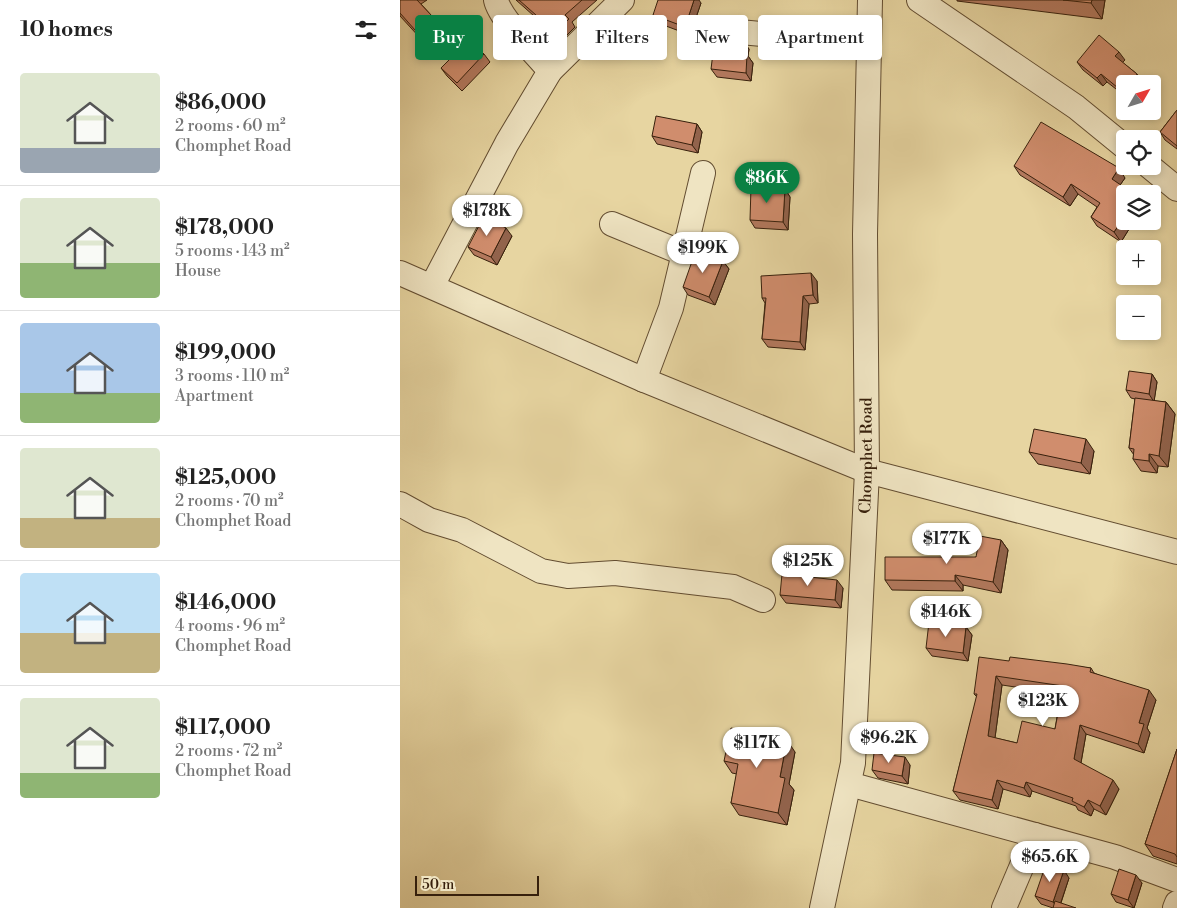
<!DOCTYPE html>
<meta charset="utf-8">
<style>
body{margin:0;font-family:"Libre Bodoni",serif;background:#f6f6f6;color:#222;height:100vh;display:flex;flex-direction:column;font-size:19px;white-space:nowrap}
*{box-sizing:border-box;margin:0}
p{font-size:16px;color:#767676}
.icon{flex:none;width:28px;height:28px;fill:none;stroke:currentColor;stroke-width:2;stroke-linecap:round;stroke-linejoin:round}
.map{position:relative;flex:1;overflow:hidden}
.drawer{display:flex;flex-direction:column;background:#fff;width:400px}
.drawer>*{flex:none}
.top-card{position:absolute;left:15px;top:15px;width:475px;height:45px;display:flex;gap:10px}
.needle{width:32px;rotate:51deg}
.controls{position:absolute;left:716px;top:75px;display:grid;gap:10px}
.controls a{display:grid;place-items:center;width:45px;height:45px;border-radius:5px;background:#fff;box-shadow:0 2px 8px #0003;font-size:25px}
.scale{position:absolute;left:15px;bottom:12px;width:124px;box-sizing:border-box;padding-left:5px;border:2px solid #37200c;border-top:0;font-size:14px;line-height:18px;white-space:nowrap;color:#37200c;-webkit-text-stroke:4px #efe4c2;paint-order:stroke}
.price{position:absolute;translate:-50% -42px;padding:0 11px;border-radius:18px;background:#fff;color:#222;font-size:16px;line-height:32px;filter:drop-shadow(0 1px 2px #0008)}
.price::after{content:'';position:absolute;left:50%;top:30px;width:15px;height:11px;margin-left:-8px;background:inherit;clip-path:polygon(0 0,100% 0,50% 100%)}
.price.on{background:#0b8043;color:#fff}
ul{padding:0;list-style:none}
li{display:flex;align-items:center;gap:15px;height:125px;padding:0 20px}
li+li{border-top:1px solid #e0e0e0}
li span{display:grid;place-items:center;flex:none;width:140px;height:100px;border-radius:5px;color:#555}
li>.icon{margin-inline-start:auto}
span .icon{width:60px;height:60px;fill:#fffc;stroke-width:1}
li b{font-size:21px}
h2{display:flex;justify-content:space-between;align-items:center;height:60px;padding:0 20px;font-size:21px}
.chip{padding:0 18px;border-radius:5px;background:#fff;box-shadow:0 2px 8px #0003;font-size:18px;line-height:45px}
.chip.on{background:#0b8043;color:#fff}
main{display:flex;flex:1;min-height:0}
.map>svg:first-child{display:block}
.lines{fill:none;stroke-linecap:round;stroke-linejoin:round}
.minor-casing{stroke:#634d31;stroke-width:26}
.minor{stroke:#efe4c2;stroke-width:24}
.wall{fill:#b3795e;stroke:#37200c;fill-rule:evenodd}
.shaded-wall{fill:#92634c;stroke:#37200c}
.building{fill:#d08d6d;stroke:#37200c;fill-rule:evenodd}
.labels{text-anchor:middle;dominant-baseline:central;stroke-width:4;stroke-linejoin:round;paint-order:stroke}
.street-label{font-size:16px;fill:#37200c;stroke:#efe4c2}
</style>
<main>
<section class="drawer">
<h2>10 homes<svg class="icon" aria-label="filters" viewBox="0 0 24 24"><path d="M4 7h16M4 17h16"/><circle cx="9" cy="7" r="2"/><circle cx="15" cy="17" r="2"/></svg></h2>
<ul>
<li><span style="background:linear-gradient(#dfe7d0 75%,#9aa5b1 0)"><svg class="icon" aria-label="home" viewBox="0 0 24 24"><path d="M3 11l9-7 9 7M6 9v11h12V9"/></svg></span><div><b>$86,000</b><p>2 rooms · 60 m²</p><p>Chomphet Road</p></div></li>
<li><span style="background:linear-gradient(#dfe7d0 65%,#8fb573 0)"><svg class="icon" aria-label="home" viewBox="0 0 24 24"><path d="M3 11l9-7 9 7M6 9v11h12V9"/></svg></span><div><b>$178,000</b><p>5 rooms · 143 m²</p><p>House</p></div></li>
<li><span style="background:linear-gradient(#a9c7e8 70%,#8fb573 0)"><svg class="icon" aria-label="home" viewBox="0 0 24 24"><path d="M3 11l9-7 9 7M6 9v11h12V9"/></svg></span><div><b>$199,000</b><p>3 rooms · 110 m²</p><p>Apartment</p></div></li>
<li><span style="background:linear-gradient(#dfe7d0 70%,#c2b280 0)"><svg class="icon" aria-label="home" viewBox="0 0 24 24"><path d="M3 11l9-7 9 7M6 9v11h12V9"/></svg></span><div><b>$125,000</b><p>2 rooms · 70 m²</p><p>Chomphet Road</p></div></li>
<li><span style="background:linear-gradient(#bfe0f5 60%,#c2b280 0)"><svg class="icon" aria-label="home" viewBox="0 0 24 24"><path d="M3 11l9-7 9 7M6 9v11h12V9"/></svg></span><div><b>$146,000</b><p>4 rooms · 96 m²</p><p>Chomphet Road</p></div></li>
<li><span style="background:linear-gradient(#dfe7d0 75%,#8fb573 0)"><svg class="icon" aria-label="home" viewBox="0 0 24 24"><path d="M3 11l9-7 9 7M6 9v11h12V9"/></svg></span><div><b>$117,000</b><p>2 rooms · 72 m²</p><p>Chomphet Road</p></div></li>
</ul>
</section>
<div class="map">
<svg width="777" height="908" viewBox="0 0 777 908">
<rect width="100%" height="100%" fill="#e7d5a1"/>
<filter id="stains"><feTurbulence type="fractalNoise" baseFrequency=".004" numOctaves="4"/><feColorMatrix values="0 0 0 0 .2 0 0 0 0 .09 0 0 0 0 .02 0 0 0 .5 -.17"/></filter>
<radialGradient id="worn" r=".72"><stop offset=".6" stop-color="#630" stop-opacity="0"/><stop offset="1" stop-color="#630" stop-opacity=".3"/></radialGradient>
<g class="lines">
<defs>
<g id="minor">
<path d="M 519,0 L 676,107 L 725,147"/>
<path d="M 308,29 L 469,44"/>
<path d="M 150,71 L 222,0"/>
<path d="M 749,166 L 777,189"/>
<path d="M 212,224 L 285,254"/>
<path d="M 0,273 L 244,380 L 467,471 L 777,552"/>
<path d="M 32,286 L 107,143 L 150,71 C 137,55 100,19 96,0"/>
<path d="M 244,380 L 271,308 L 303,173"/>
<path d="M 0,504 L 29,520 L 62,530 L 141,571 L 168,576 L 215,573 L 333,587 L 363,600"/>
<path d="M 449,784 L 715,857 L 777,880"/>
<path id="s1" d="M 422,908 L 453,763 L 467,471 L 465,234 L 470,0"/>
<path d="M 604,908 L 635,835"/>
<path d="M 775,908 L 777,903"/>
</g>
</defs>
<use href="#minor" class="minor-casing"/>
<use href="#minor" class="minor"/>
</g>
<path class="wall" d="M 0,0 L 27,0 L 21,4 L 31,15 L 38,26 L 22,40 L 0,16 Z
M 116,0 L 197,0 L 172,22 L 175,27 L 152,50 L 141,41 L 136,33 L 143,24 Z
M 557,0 L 705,0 L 702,19 L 557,1 Z
M 301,3 L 290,35 L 258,23 L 253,15 Z
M 342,41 L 343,41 L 349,49 L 348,56 L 353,63 L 351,81 L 317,77 L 311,69 Z
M 84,54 L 90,62 L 62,91 L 47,76 L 41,68 Z
M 725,60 L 722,62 L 737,74 L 743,82 L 725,84 L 725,96 L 707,82 L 703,86 L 683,70 L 677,62 Z
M 777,110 L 777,149 L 765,140 L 760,132 Z
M 297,124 L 302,132 L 298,153 L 257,144 L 252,136 Z
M 614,166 L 725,178 L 720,185 L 725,221 L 734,221 L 721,242 L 697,226 L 691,217 L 697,207 L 678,194 L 670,206 L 620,175 Z
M 385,189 L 390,197 L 388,230 L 355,228 L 350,220 Z
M 112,236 L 97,265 L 74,255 L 68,247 Z
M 323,261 L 329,269 L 315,305 L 288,295 L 283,287 Z
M 417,281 L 418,303 L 409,304 L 405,350 L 368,347 L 362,339 L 365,303 L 362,298 Z
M 752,374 L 757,382 L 754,401 L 766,402 L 775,414 L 768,467 L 758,466 L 757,473 L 741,471 L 733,459 L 734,455 L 729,448 L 735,399 L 731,398 L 726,390 Z
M 694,451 L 690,474 L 638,464 L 629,452 Z
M 601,540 L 608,550 L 601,593 L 563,585 L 563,591 L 492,590 L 485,580 L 576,557 Z
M 443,588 L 441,608 L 386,603 L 380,595 Z
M 566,627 L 572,635 L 568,661 L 532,656 L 526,648 Z
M 609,661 L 691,668 L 694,673 L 756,700 L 747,728 L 750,733 L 744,753 L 686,734 L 681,763 L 719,789 L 706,815 L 694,809 L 691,816 L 678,810 L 676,806 L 632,791 L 630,797 L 603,789 L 598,809 L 560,800 L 553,791 L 577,697 L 574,694 ZM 602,685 L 661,694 L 655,729 L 617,743 L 595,738 Z
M 777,749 L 777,864 L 753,856 L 745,844 Z
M 395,752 L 389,784 L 394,790 L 387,825 L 339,815 L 331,803 L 337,774 L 332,773 L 324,761 Z
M 510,765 L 508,784 L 478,778 L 472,770 Z
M 669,878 L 661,903 L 653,908 L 641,904 L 635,896 Z
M 742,883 L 734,908 L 716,902 L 711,894 Z"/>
<path class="shaded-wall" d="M 294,0 L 299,0 L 301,3 L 290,35 L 285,27 Z
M 692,0 L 705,0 L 702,19 L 691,3 Z
M 340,38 L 349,49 L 348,56 L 353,63 L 351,81 L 346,73 L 342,55 Z
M 719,52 L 725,60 L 721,64 L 715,56 Z
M 701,74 L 707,82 L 703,86 L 697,78 Z
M 737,74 L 743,82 L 742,84 L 730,84 Z
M 297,124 L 302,132 L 298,153 L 292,145 Z
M 719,168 L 725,178 L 718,188 L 712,179 Z
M 671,184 L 678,194 L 670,206 L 663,197 Z
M 385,189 L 390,197 L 388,230 L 383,222 Z
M 725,216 L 725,221 L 734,221 L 721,242 L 714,232 Z
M 106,228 L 112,236 L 97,265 L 91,257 Z
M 323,261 L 329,269 L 315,305 L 309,297 Z
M 411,273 L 417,281 L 418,303 L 413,295 Z
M 403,296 L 409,304 L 405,350 L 400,342 Z
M 752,374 L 757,382 L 754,402 L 749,394 Z
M 766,402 L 775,414 L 768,467 L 759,456 Z
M 686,439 L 694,451 L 690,474 L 681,463 Z
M 749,454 L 758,466 L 757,473 L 749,461 Z
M 601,540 L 608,550 L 601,593 L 593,582 Z
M 555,575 L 563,585 L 563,591 L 555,581 Z
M 437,580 L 443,588 L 441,608 L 435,600 Z
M 566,627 L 572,635 L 568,661 L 563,653 Z
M 596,676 L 602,685 L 594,745 L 588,736 Z
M 749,690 L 756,700 L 747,728 L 750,733 L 744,753 L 738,744 L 739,723 Z
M 680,725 L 686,734 L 680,768 L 674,759 Z
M 387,740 L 395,752 L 389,784 L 394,790 L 387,825 L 378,813 L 380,777 Z
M 505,757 L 510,765 L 508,784 L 502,776 Z
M 597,780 L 603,789 L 598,809 L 592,800 Z
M 713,780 L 719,789 L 706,815 L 700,806 Z
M 626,782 L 632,791 L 630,797 L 624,788 Z
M 688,800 L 694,809 L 691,816 L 684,807 Z
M 664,870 L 669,878 L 659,908 L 658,908 L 653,902 Z
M 736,875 L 742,883 L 734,908 L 728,900 Z"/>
<path class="building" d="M 0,0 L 17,0 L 31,15 L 15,30 L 0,13 Z
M 119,0 L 182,0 L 165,15 L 169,19 L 146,42 L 136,33 L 145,23 Z
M 258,0 L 294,0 L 285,27 L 253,15 Z
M 663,0 L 692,0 L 691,3 Z
M 699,35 L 719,52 L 715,56 L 737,74 L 730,84 L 725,84 L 725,89 L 723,92 L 701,74 L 697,78 L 677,62 Z
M 315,37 L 340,38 L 340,41 L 343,41 L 342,55 L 347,55 L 346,73 L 311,69 Z
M 69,40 L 84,54 L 57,83 L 41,68 Z
M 777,110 L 777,146 L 760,132 Z
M 256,116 L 297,124 L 292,145 L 252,136 Z
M 641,122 L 719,168 L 712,179 L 734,194 L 725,194 L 725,216 L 714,232 L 691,217 L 700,203 L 671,184 L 663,197 L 614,166 Z
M 351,187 L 385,189 L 383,222 L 350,220 Z
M 84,216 L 106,228 L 91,257 L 68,247 Z
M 296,250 L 323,261 L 309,297 L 283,287 Z
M 411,273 L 413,295 L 403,296 L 400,342 L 362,339 L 366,298 L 362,298 L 361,276 Z
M 729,371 L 752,374 L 749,394 L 726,390 Z
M 735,398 L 766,402 L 759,456 L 749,454 L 749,461 L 733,459 L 734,449 L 729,448 Z
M 634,429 L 686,439 L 681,463 L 629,452 Z
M 580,536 L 601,540 L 593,582 L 555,575 L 555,581 L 485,580 L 485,557 L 576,557 Z
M 382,574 L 437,580 L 435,600 L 380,595 Z
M 529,622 L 566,627 L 563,653 L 526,648 Z
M 579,657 L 609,661 L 610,657 L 667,664 L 691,668 L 690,672 L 749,690 L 739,723 L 744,724 L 738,744 L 680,725 L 674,759 L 713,780 L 700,806 L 688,800 L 684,807 L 672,801 L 673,798 L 626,782 L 624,788 L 597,780 L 592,800 L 553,791 L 577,694 L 574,694 ZM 596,676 L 663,686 L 655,729 L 622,721 L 617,743 L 588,736 Z
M 331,728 L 387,740 L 380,777 L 385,778 L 378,813 L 331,803 L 338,764 L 324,761 Z
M 777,749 L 777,857 L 775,854 L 745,844 Z
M 474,753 L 505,757 L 502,776 L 472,770 Z
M 646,864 L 664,870 L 653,902 L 635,896 Z
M 719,869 L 736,875 L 728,900 L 711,894 Z
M 655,901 L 676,908 L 653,908 Z"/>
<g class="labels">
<g class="street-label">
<text stroke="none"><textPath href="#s1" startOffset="456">Chomphet Road</textPath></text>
</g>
</g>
<rect width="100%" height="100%" filter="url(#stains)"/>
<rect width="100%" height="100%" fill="url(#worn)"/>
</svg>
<div class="controls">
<a><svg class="needle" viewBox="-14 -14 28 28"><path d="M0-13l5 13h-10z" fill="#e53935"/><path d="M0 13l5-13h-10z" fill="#767676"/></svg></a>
<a><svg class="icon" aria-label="locate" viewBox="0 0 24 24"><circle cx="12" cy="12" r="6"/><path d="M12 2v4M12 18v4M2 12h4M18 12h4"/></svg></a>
<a><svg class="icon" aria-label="layers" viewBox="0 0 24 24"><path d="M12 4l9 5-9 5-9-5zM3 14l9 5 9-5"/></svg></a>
<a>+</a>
<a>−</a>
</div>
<div class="scale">50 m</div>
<b class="price on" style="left:367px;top:204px">$86K</b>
<b class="price" style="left:87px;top:237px">$178K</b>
<b class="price" style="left:303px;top:274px">$199K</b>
<b class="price" style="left:547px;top:565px">$177K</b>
<b class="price" style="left:408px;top:587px">$125K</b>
<b class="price" style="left:546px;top:638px">$146K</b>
<b class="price" style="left:643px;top:727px">$123K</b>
<b class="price" style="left:489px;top:764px">$96.2K</b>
<b class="price" style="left:357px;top:769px">$117K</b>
<b class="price" style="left:650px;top:883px">$65.6K</b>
<div class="top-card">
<a class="chip on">Buy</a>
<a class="chip">Rent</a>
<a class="chip">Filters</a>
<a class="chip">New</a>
<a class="chip">Apartment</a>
</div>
</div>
</main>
